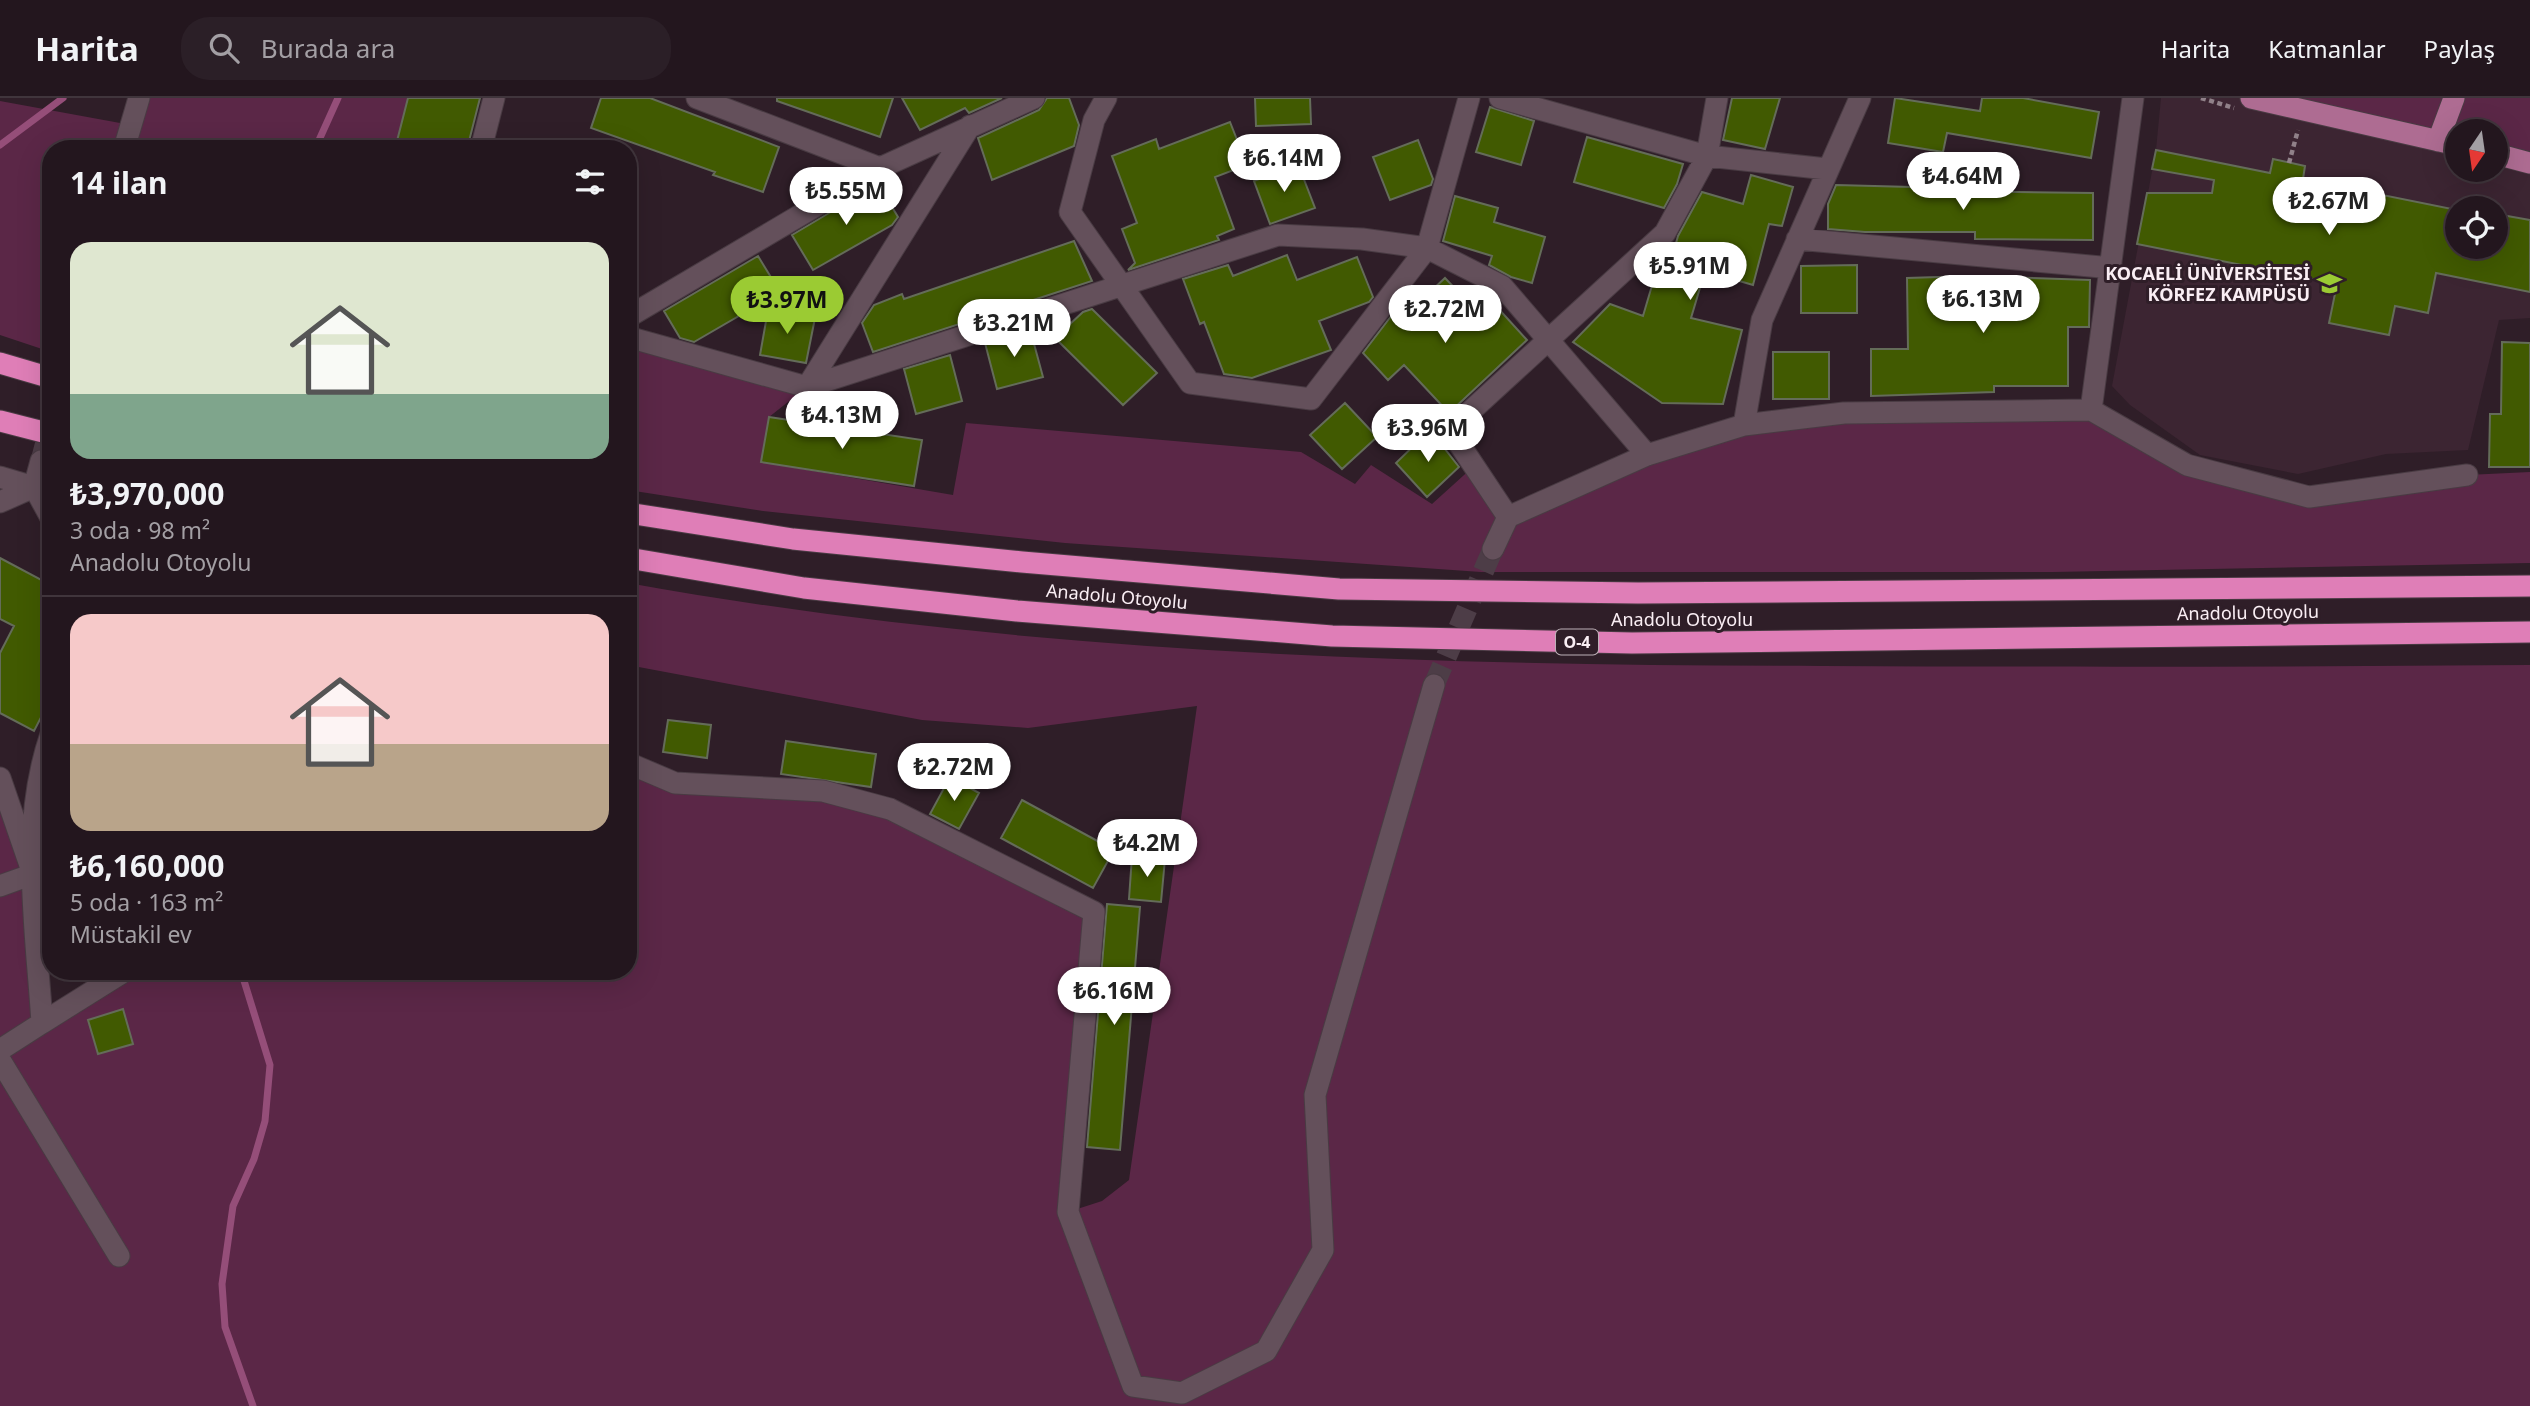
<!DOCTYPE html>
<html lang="tr">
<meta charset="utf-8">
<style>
body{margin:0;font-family:"Noto Sans",sans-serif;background:#2b1f27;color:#f1f3f6;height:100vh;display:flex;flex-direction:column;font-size:26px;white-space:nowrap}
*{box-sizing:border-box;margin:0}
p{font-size:23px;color:#a39fa4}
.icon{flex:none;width:38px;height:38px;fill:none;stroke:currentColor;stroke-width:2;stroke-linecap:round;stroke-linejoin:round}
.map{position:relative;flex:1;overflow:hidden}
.sheet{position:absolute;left:42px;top:42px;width:595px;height:840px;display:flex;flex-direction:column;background:#23161e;border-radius:28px;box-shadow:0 7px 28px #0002,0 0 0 2px #40353c}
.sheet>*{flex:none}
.needle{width:46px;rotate:193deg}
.controls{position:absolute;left:2445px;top:21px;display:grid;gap:14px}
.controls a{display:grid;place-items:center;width:63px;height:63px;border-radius:50%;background:#23161e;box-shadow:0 7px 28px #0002,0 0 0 2px #40353c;font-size:35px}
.price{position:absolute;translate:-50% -60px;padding:0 16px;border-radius:24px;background:#fff;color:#222;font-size:23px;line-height:46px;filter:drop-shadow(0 2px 4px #0008)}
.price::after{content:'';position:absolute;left:50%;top:42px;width:21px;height:16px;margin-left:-10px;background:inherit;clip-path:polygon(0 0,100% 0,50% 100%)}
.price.current{background:#9bcb33;color:#111}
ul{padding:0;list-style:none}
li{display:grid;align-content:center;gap:14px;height:371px;padding:0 28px}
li+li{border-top:2px solid #40353c}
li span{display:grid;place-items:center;height:217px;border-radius:21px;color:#555}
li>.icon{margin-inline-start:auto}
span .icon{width:126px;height:126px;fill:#fffc;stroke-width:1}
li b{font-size:30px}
h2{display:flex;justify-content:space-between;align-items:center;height:84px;padding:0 28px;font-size:30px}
header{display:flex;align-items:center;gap:42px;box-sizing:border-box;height:98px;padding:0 35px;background:#23161e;border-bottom:2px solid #40353c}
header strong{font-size:33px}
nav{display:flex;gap:38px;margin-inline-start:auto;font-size:24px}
.search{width:490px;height:63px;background:#2b1f27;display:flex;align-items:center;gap:18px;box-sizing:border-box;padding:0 24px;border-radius:28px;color:#a39fa4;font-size:26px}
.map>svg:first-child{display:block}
.built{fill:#3c2532;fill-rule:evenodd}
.green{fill:#5b2747}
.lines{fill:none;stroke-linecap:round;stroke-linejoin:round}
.stream{stroke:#954e79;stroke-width:7}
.building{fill:#415a01;stroke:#646c59;stroke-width:2}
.minor-tunnel{stroke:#4d3d47;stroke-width:21;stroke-dasharray:21 10;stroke-linecap:butt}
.minor-casing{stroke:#493b43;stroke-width:23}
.major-casing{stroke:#493b43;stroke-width:23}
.highway-casing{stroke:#493b43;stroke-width:23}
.path{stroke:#908189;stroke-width:4.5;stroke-dasharray:5 3.5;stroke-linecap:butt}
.minor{stroke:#64505b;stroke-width:21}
.major{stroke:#ae6c92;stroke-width:21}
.highway{stroke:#df7eb7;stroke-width:21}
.labels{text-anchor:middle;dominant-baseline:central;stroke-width:6;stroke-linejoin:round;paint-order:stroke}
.shield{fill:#2f1e28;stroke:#bdb0b7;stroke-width:2}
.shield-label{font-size:16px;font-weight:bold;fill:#faeef4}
.poi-label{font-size:18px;font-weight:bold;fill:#faeef4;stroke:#2f1e28;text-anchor:end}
.street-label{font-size:18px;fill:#faeef4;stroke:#2f1e28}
</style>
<header>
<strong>Harita</strong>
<div class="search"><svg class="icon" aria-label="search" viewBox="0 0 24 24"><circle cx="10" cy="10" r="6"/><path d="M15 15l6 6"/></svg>Burada ara</div>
<nav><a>Harita</a><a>Katmanlar</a><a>Paylaş</a></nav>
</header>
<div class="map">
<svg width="2530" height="1308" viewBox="0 0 2530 1308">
<rect width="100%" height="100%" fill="#2f1e28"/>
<path class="built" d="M 2161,0 L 2251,0 L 2457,47 L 2457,72 L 2496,72 L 2496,56 L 2530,65 L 2530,220 L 2499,222 L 2468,352 L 2386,356 L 2298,376 L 2200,357 L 2130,307 L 2112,288 L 2156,52 ZM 2457,110 L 2496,110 L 2496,149 L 2457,149 Z"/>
<path class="green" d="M 140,0 L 408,0 L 396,51 L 126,51 Z
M 2261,0 L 2530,0 L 2530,65 L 2496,56 L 2496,33 L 2457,33 L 2457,47 Z
M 0,3 L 131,27 L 124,51 L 51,51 L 51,254 L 0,237 Z
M 628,239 L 807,289 L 769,319 L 761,364 L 953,397 L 966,325 L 1301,354 L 1355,386 L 1371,367 L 1432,406 L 1474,368 L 1508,419 L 1744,327 L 2091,312 L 2187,367 L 2309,399 L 2467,377 L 2530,374 L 2530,465 L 2053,474 L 1481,474 L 1065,445 L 763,413 L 628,392 Z
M 628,485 C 1022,556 1422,567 1821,568 C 2058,569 2294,569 2530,567 L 2530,1308 L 0,1308 L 0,680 L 33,776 L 42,924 L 125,873 L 628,873 L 628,665 L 675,685 L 890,711 L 1094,814 L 1068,1114 L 1102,1103 L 1129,1082 L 1197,608 L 1028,630 L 922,622 L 628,567 Z"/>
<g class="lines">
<path class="stream" d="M 0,47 L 63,0
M 315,51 L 338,0
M 241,873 L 270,967 L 265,1023 L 254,1061 L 233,1108 L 222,1186 L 225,1229 L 253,1308"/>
</g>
<path class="building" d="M 408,0 L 480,0 L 467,51 L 427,51 L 397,43 Z
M 601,0 L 650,0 L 779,49 L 763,94 L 713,77 L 715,74 L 591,30 Z
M 777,0 L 893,0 L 880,39 L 777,3 Z
M 902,0 L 1002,0 L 969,15 L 965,10 L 920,32 Z
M 1047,0 L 1069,0 L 1079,27 L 1074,48 L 992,82 L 978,40 L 1039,12 Z
M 1255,0 L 1310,0 L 1311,26 L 1256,28 Z
M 1732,0 L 1780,0 L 1765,51 L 1723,42 Z
M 1895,0 L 1980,13 L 1982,0 L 2023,0 L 2099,14 L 2091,60 L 1947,35 L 1943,54 L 1888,45 Z
M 1490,9 L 1534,23 L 1521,67 L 1476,54 Z
M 1230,24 L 1247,67 L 1215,79 L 1234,131 L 1217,138 L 1219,142 L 1128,172 L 1135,165 L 1122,131 L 1137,125 L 1112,58 L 1156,41 L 1159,51 Z
M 1587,39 L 1683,66 L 1677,86 L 1664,110 L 1574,84 Z
M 1418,42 L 1433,81 L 1431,87 L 1390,102 L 1373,59 Z
M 2156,52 L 2270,75 L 2273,61 L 2305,68 L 2303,81 L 2457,112 L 2457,149 L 2496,149 L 2496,116 L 2530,122 L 2530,194 L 2436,175 L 2428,215 L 2395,208 L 2389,237 L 2329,225 L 2337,186 L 2137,146 L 2147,95 L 2212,95 L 2214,82 L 2152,71 Z
M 1298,66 L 1315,110 L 1270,126 L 1254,83 Z
M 1751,77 L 1793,89 L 1782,128 L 1769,126 L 1753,187 L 1705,173 L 1691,220 L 1742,232 L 1723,306 L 1662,305 L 1573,244 L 1610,206 L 1643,218 L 1661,157 L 1672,160 L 1678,138 L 1702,94 L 1743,106 Z
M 878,86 L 898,119 L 892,127 L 813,172 L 792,137 Z
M 1836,87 L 1950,90 L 1950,93 L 2093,95 L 2093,142 L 1975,141 L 1975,134 L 1865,134 L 1828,131 L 1828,106 Z
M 1455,98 L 1498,110 L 1494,124 L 1545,139 L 1532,185 L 1511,179 L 1489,167 L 1492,158 L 1443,143 Z
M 1074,143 L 1092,183 L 873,254 L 862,225 L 874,207 L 902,196 L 904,201 Z
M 1287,157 L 1297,182 L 1357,159 L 1373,199 L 1369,204 L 1319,223 L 1331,252 L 1252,280 L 1224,276 L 1204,224 L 1200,226 L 1183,181 L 1228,167 L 1233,178 Z
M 758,158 L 780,194 L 694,244 L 680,240 L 664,213 Z
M 1857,167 L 1857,215 L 1801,215 L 1801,168 Z
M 1971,178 L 2090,182 L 2089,229 L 2068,229 L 2068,288 L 1994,288 L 1994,294 L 1871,298 L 1871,251 L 1908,251 L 1907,180 Z
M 1445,180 L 1483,220 L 1496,208 L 1527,242 L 1449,315 L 1404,267 L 1388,282 L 1363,255 L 1392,217 L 1398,224 Z
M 1092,211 L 1157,275 L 1123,307 L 1055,240 L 1083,214 Z
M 768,212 L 815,220 L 806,265 L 760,257 Z
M 1030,231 L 1043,279 L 997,291 L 985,245 Z
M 2502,244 L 2530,245 L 2530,369 L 2489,369 L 2490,316 L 2501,316 Z
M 1773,254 L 1829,254 L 1829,301 L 1773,301 Z
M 950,257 L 962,303 L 916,316 L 904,271 Z
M 1345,305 L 1377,339 L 1342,371 L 1310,337 Z
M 769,319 L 922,342 L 914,388 L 761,364 Z
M 1430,332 L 1459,369 L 1427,399 L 1396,365 Z
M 0,460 L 51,487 L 51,600 L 34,633 L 0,615 L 0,555 L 14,528 L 0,521 Z
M 668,622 L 711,627 L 707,660 L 663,654 Z
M 786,643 L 876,656 L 871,689 L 781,676 Z
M 950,679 L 979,695 L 959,731 L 930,716 Z
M 1022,702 L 1114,752 L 1093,790 L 1001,740 Z
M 1132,758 L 1165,761 L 1161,804 L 1129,801 Z
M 1107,806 L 1140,809 L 1120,1052 L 1087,1049 Z
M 123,911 L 133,946 L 98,956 L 88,922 Z"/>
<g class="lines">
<path class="minor-tunnel" d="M 41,363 L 51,325
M 1434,587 L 1493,451"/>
<defs>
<path id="minor" d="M 697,0 L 880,70
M 1106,0 L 1094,22 L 1070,114 L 1190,285 L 1311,301 L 1427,150 L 1469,0
M 1500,0 L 1707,58 L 1827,71
M 124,51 L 139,0
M 481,51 L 494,0
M 1797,141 L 2112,170
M 628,219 L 880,70 L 1034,0
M 628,239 L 807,289 L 1278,137 L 1362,141 L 1427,150 L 1502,188 L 1647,357
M 807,289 L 970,28
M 2091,312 L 2187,367 L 2309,399 L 2467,377
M 1744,327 L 1762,222 L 1860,0
M 0,379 L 34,389 L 51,420
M 0,404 L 34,389 L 41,363
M 1508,419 L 1450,332 L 1665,135 L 1707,58 L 1717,0
M 1493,451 L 1508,419 L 1647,357 L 1744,327 L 1844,315 L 2091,312 L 2133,0
M 628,665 L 675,685 L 823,693 L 890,711 L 1094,814 L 1068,1114 L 1133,1288 L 1182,1295 L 1266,1253 L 1323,1152 L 1315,997 L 1434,587
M 0,680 L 33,776 L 0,788
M 42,925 L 125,873
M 0,952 L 42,925 C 36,830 19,728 51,636
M 0,962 L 119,1158"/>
<path id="major" d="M 2251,0 L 2457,47
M 2438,43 L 2454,0
M 2496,56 L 2530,65"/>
<path id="highway" d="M 0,265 L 51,280
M 0,323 L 51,336
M 628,415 L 793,441 L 1022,464 L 1339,491 L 1638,495 L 2530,488
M 628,460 L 804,490 L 1017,513 L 1332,538 L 1632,545 L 2530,534"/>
</defs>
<use href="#minor" class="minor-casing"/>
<use href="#major" class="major-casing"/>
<use href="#highway" class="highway-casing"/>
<path class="path" d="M 2201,0 L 2234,10
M 2289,65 L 2298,32"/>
<use href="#minor" class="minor"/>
<use href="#major" class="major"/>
<use href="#highway" class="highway"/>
</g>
<defs>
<symbol id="university-bare" viewBox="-9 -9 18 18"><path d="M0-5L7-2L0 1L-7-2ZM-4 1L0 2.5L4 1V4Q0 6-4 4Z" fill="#9bcb33" stroke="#2f1e28" stroke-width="2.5" paint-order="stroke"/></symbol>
</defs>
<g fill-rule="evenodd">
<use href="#university-bare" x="2312" y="168" width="35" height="35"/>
</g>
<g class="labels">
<rect class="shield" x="1556" y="531.5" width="42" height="25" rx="5"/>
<g class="shield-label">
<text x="1577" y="544">O-4</text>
</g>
<g class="poi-label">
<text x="2310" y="175">KOCAELİ ÜNİVERSİTESİ<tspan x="2310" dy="21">KÖRFEZ KAMPÜSÜ</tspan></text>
</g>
<g class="street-label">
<text transform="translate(1117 498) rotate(5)">Anadolu Otoyolu</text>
<text transform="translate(2248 514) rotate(-1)">Anadolu Otoyolu</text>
<text x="1682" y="521">Anadolu Otoyolu</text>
</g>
</g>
</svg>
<div class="controls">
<a><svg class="needle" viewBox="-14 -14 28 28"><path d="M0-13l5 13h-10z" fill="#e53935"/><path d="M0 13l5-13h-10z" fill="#a39fa4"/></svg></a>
<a><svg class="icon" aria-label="locate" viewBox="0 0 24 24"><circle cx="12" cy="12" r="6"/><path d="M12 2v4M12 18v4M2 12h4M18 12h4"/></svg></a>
</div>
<b class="price" style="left:1284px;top:96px">₺6.14M</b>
<b class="price" style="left:1963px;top:114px">₺4.64M</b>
<b class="price" style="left:846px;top:129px">₺5.55M</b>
<b class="price" style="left:2329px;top:139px">₺2.67M</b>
<b class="price" style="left:1690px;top:204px">₺5.91M</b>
<b class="price" style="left:1983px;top:237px">₺6.13M</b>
<b class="price current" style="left:787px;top:238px">₺3.97M</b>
<b class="price" style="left:1445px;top:247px">₺2.72M</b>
<b class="price" style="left:1014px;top:261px">₺3.21M</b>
<b class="price" style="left:842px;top:353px">₺4.13M</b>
<b class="price" style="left:1428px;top:366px">₺3.96M</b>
<b class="price" style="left:954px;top:705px">₺2.72M</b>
<b class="price" style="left:1147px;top:781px">₺4.2M</b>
<b class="price" style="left:1114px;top:929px">₺6.16M</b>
<section class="sheet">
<h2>14 ilan<svg class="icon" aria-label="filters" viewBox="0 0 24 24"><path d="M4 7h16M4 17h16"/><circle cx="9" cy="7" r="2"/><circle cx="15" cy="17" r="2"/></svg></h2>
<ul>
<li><span style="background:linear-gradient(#dfe7d0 70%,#7fa58c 0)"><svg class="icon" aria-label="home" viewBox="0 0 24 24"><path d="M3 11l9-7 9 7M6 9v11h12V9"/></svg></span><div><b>₺3,970,000</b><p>3 oda · 98 m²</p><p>Anadolu Otoyolu</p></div></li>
<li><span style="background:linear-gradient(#f6c9c9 60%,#b9a48a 0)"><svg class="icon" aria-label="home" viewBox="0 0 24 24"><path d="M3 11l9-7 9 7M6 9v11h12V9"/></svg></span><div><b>₺6,160,000</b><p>5 oda · 163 m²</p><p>Müstakil ev</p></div></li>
</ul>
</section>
</div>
